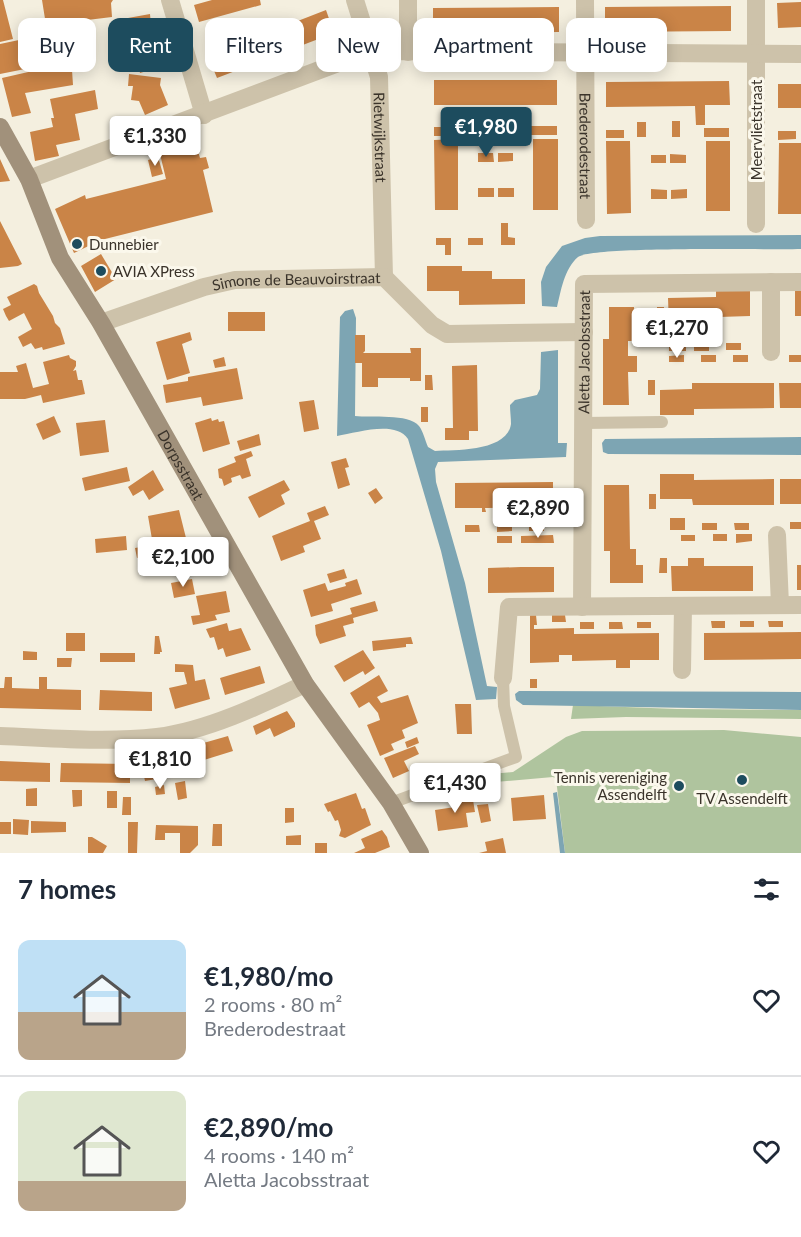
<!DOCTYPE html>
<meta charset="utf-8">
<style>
body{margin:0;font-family:Lato,sans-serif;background:#f2f2f3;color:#1f2937;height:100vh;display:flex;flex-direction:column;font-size:22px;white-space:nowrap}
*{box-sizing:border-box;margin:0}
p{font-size:20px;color:#747a83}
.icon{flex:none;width:33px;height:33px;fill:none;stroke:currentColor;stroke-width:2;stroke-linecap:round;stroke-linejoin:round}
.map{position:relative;height:853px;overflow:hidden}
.side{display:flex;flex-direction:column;background:#fff;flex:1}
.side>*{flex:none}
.top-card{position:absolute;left:18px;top:18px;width:765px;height:54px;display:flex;gap:12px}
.price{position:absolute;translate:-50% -51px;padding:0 14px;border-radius:6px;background:#fff;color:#222;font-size:20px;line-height:39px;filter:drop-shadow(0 2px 3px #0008)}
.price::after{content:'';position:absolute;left:50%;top:36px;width:18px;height:14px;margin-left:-9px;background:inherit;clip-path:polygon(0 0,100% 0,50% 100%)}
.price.active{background:#1d4c5e;color:#fff}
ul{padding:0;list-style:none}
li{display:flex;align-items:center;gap:18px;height:150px;padding:0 18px}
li+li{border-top:2px solid #e0e1e3}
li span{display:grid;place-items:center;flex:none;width:168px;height:120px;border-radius:12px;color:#555}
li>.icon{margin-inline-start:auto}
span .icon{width:72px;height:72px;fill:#fffc;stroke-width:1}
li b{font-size:26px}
h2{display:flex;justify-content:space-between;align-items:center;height:72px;padding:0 18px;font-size:26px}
.pill{padding:0 21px;border-radius:12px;background:#fff;box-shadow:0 3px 15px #0003;font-size:21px;line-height:54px}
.pill.active{background:#1d4c5e;color:#fff}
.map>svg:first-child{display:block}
.green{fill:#afc49e}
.water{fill:#7da5b3}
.building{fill:#ca8447}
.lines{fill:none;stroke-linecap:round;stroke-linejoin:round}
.lane{stroke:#cdc2aa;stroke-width:12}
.street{stroke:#cdc2aa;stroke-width:18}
.secondary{stroke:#a1917b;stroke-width:18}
.poi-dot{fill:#1d4c5e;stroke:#fbf8ec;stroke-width:2}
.labels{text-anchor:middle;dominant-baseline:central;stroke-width:6;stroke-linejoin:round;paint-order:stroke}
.street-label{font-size:15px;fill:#3a332a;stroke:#fbf8ec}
.poi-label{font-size:15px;fill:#3a332a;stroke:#fbf8ec;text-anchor:start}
</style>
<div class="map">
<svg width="801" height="853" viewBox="0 0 801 853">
<rect width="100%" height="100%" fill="#f4efdf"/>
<path class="green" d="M 573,705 L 677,709 L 801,710 L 801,719 L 626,717 L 571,719 Z
M 724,730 L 801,737 L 801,853 L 565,853 L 556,779 L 553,777 L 495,782 L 491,779 L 491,774 L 513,772 L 566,737 L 582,731 Z"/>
<path class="water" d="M 801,235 L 801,249 C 770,250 592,246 578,257 C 564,269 561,291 557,307 L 542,306 L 541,282 L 546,267 L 562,246 L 585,238 L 600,236 Z
M 353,309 L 356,318 L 355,416 C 370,418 409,413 419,426 C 423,431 425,440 428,447 L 435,451 C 455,450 507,452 511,424 C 511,418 510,411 510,405 L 515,400 L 537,395 L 540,389 L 541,352 L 558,350 L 558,443 L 567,443 L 566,457 L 438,462 L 435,469 L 436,482 L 465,583 L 487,686 L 497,687 L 496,699 L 476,700 L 441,551 L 408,439 C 395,420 357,433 337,436 L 340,317 L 345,311 Z
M 801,437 L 801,455 L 608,454 L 603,452 L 602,443 L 605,439 Z
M 519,691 L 801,692 L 801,710 L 523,705 L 516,700 L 515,694 Z
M 557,792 L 565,853 L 560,853 L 553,793 Z"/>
<path class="building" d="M 0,0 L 3,0 L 13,39 L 0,42 Z
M 42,0 L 113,0 L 111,3 L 112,17 L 46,25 Z
M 212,0 L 260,0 L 261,5 L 199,22 L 194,5 Z
M 801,2 L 801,27 L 778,28 L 777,3 Z
M 731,6 L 731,31 L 605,32 L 605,7 Z
M 559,7 L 559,32 L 433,33 L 433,8 Z
M 326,10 L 334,33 L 217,78 L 208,56 Z
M 150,14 L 151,25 L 129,28 L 128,18 Z
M 19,40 L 22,54 L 55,47 L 57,61 L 52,62 L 53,70 L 72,70 L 73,85 L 25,93 L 31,113 L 12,117 L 2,78 L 37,70 L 35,64 L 32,64 L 24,65 L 25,69 L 0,74 L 0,44 Z
M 153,53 L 157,68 L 140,73 L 136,58 Z
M 129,74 L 161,78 L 160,85 L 168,105 L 145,115 L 139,101 L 131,100 L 133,86 L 128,86 Z
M 434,80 L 557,80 L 557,105 L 434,105 Z
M 729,81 L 730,105 L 705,105 L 705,125 L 696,125 L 695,106 L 606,107 L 606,82 Z
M 778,84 L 801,84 L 801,108 L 778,108 Z
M 95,90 L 98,109 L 75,114 L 80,140 L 56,145 L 59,156 L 35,161 L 30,132 L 53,127 L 51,118 L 54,118 L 50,99 Z
M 464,119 L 473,120 L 473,136 L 464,135 Z
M 500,119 L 508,119 L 508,135 L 500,135 Z
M 672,121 L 680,121 L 680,137 L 672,137 Z
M 637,122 L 646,122 L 646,137 L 637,137 Z
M 531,126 L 557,126 L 557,135 L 531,135 Z
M 434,127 L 442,127 L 442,136 L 434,136 Z
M 704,128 L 729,128 L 729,137 L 704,137 Z
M 606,130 L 624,130 L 624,138 L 606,138 Z
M 778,131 L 796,131 L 796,139 L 778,140 Z
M 458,139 L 458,210 L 435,210 L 434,140 Z
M 533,139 L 558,139 L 558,210 L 533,210 Z
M 195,141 L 200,158 L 206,157 L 209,168 L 203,170 L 213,212 L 101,240 L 74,253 L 55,209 L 85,195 L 86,199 L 166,179 L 159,150 Z
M 606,141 L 630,141 L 631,213 L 607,214 Z
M 706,141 L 730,141 L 730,211 L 706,211 Z
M 779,143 L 801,143 L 801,214 L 778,214 Z
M 478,153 L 493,153 L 494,162 L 478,162 Z
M 498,153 L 513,153 L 513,161 L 498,162 Z
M 670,154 L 686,155 L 686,163 L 670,163 Z
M 651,155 L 666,155 L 666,163 L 651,163 Z
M 158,157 L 163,174 L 152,177 L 148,160 Z
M 0,159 L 10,181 L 0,182 Z
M 478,188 L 494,188 L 494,197 L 478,197 Z
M 498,188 L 514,188 L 514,197 L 498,197 Z
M 651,189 L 667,190 L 667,199 L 651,199 Z
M 687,189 L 687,198 L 671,199 L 671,190 Z
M 0,221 L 22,264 L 18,266 L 0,268 Z
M 501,223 L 508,223 L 508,237 L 515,238 L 515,245 L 501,245 Z
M 436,238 L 451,238 L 451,255 L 445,255 L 445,245 L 436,245 Z
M 468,238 L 483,238 L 483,245 L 468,245 Z
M 101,254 L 116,279 L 95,292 L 81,266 Z
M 427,266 L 462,266 L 462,271 L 492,271 L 492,279 L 525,279 L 525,304 L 459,305 L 459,291 L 427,291 Z
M 34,284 L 37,286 L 39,293 L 53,316 L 55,323 L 60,328 L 65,344 L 43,350 L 42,347 L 35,349 L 31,343 L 23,347 L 18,337 L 32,329 L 24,313 L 9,321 L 6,316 L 3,309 L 11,305 L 7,297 Z
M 716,291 L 750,291 L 750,316 L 719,317 L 719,322 L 686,323 L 686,330 L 680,330 L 680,326 L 669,326 L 668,298 L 716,297 Z
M 795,291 L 801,291 L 801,316 L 795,316 Z
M 609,307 L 634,307 L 634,341 L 628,341 L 628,356 L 637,356 L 637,372 L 628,372 L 629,405 L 603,405 L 603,339 L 609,339 Z
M 657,307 L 664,307 L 664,331 L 657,331 Z
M 228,312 L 265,312 L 265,331 L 228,331 Z
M 190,332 L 192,340 L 182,344 L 190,373 L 167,380 L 156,342 Z
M 355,335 L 365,335 L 365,351 L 363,353 L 411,353 L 410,348 L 421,348 L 421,381 L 410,381 L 410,378 L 378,378 L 378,387 L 362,387 L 362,363 L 355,363 Z
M 709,343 L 709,351 L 694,351 L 694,344 Z
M 726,343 L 741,343 L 741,350 L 726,350 Z
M 669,344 L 686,344 L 686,351 L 669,351 Z
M 69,355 L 70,358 L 76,361 L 76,366 L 73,371 L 76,370 L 78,380 L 82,380 L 85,394 L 43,403 L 41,395 L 25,399 L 0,399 L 0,372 L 18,372 L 16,366 L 26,363 L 33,388 L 49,384 L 43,362 Z
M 684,355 L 684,362 L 669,362 L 669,356 Z
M 701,355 L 716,355 L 716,362 L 701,362 Z
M 733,355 L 748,355 L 748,362 L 733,362 Z
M 789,355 L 801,355 L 801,362 L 789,362 Z
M 224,357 L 226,366 L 215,368 L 213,360 Z
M 477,365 L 478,431 L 469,431 L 469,440 L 445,440 L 445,428 L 453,428 L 452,366 Z
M 237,368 L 243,399 L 203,406 L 201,397 L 166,403 L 163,385 L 188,381 L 188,377 Z
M 425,375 L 432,375 L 433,390 L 425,390 Z
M 648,380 L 655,380 L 655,395 L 648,395 Z
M 692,383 L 774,383 L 774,408 L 694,409 L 694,415 L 660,415 L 660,390 L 692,389 Z
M 779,383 L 801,383 L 801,408 L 780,408 Z
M 314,400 L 319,429 L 304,432 L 299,402 Z
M 421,407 L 428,407 L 428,422 L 421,422 Z
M 54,416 L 61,432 L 43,440 L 36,424 Z
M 211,418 L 212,421 L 218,419 L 219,422 L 224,421 L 230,444 L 203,452 L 195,423 Z
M 105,420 L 109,452 L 80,456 L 76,423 Z
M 259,434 L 261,445 L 240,451 L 237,441 Z
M 251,451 L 253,456 L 246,459 L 251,476 L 242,479 L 240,475 L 231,478 L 232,482 L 224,486 L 222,479 L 219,478 L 218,469 L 236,462 L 234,457 Z
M 346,458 L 349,467 L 345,468 L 350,485 L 338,489 L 331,462 Z
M 127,467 L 130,481 L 85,491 L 82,478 Z
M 153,470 L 164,490 L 149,500 L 143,490 L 133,496 L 128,487 Z
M 660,474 L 694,474 L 694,480 L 774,479 L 774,505 L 693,505 L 692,499 L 660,499 Z
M 780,479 L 801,479 L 801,504 L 780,504 Z
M 284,480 L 290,490 L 281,495 L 285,504 L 259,518 L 248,497 Z
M 553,482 L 553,507 L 485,508 L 486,512 L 482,512 L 482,508 L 455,508 L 455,483 Z
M 604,485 L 629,485 L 630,549 L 636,549 L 636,565 L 643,565 L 643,583 L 610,583 L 610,551 L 604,551 Z
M 376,488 L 383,498 L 375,504 L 368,493 Z
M 649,494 L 656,494 L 656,509 L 649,509 Z
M 325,506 L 329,515 L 314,521 L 321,539 L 303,546 L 305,552 L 281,561 L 272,536 L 310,521 L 307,513 Z
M 179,510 L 186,538 L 153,545 L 148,516 Z
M 670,518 L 685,518 L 685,530 L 670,530 Z
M 790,522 L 801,522 L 801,529 L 790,529 Z
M 702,523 L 717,523 L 717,530 L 702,530 Z
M 734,523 L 749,523 L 749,530 L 735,530 Z
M 497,524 L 512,524 L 512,531 L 497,532 Z
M 529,524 L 544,524 L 544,531 L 529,531 Z
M 465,525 L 479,525 L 480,532 L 465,532 Z
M 713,534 L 727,534 L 727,541 L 713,541 Z
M 736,534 L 752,534 L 752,541 L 736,543 Z
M 553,535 L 554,543 L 521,543 L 521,536 Z
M 681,535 L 695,535 L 695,541 L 681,541 Z
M 126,536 L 127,550 L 96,553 L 95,539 Z
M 497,536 L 512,536 L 512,543 L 497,543 Z
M 152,545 L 154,555 L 137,558 L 135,548 Z
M 191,546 L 195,566 L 162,572 L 159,552 Z
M 660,558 L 667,558 L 667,573 L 659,573 Z
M 688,558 L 704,558 L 704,566 L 753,566 L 753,591 L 672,591 L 671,566 L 688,566 Z
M 797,565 L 801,565 L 801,590 L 797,590 Z
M 521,567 L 554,567 L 554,592 L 488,593 L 488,568 Z
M 344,569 L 347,578 L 330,583 L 327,574 Z
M 192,579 L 195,594 L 174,598 L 171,583 Z
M 357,579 L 362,594 L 331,604 L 333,611 L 311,617 L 303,590 L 325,583 L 328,591 L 346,586 L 345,583 Z
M 226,591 L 230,612 L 215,615 L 217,620 L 193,625 L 191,616 L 200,615 L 196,596 Z
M 375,601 L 378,611 L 353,618 L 354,623 L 343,626 L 346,636 L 320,644 L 316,635 L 315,625 L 352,614 L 350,608 Z
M 530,615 L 536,615 L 537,625 L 534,625 L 534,629 L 574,628 L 574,634 L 659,633 L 659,660 L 630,660 L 630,668 L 616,668 L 616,660 L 572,661 L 572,655 L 559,655 L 559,662 L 530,663 Z
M 552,615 L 565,615 L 566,622 L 552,622 Z
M 711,621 L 725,621 L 725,628 L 712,628 Z
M 740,621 L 754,621 L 754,627 L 740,627 Z
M 768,621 L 783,621 L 783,627 L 769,627 Z
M 580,622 L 594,622 L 594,629 L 580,629 Z
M 609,622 L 622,622 L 623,629 L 609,629 Z
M 637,622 L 651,622 L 651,628 L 637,628 Z
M 227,623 L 229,631 L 241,628 L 251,650 L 226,657 L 223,648 L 218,650 L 214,637 L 210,638 L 206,629 Z
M 801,632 L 801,659 L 704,660 L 704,633 Z
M 66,633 L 85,633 L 85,651 L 66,651 Z
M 155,636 L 159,636 L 162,652 L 160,652 L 160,654 L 154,654 Z
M 411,637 L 413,644 L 406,644 L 406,647 L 373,651 L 372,641 Z
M 363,650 L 375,668 L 365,675 L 363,671 L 344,682 L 334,666 Z
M 23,651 L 37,652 L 37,660 L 23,660 Z
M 100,653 L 135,653 L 135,662 L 100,662 Z
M 57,658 L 72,658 L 71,667 L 57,667 Z
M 175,664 L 193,665 L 195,681 L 205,679 L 210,699 L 175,709 L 169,688 L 187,684 L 184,672 L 175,672 Z
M 260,666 L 265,683 L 225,695 L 220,678 Z
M 379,675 L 388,691 L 377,697 L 381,703 L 408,695 L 418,723 L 402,730 L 405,738 L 391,744 L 394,750 L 380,756 L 367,725 L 380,720 L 378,713 L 369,702 L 359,708 L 350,693 Z
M 5,677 L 12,677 L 12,688 L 39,689 L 39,677 L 47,677 L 47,689 L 81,690 L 81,710 L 0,708 L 0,688 L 4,688 Z
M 530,679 L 537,679 L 537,688 L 530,688 Z
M 100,690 L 152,692 L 152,711 L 99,710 Z
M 455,704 L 471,704 L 472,734 L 457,734 Z
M 287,711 L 295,723 L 295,727 L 274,737 L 270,728 L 256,735 L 253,726 Z
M 228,736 L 233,751 L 204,760 L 200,744 Z
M 417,737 L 419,743 L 407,748 L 405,742 Z
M 415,746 L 419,754 L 404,761 L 409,771 L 393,778 L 384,758 Z
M 192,752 L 196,772 L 145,781 L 141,762 Z
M 0,761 L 50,763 L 50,782 L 0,781 Z
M 61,763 L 130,764 L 130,783 L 60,782 Z
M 185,781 L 187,798 L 178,800 L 175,783 Z
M 164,785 L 165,794 L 156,795 L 155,787 Z
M 37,788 L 37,806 L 26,806 L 26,789 Z
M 72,790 L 82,790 L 82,806 L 73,807 Z
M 107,791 L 117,791 L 117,808 L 107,808 Z
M 356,793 L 362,809 L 365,808 L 371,825 L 345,838 L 339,836 L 341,830 L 338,820 L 335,821 L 330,811 L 328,812 L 324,804 Z
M 472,794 L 475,812 L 466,813 L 468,827 L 438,831 L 435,810 L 455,807 L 454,797 Z
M 544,795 L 546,819 L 513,821 L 511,798 Z
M 123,797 L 131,797 L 131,815 L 122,815 Z
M 488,804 L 491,821 L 481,823 L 477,805 Z
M 285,808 L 294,808 L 294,822 L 285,823 Z
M 13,819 L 29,820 L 28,835 L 13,834 Z
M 31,821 L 66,822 L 66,832 L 31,833 Z
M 0,822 L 11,822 L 11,834 L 0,834 Z
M 128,822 L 138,822 L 137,853 L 128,853 Z
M 213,824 L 222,824 L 222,846 L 212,846 Z
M 156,825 L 198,826 L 198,845 L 190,853 L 180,853 L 180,833 L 165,833 L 165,840 L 155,840 Z
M 382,830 L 387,837 L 390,847 L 375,853 L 354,853 L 365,848 L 361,839 Z
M 301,835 L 301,845 L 286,845 L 286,836 Z
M 88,837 L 92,837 L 107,846 L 103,853 L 88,853 Z
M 503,838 L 506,853 L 479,853 L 487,851 L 485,842 Z
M 315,843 L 327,843 L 327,853 L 315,853 Z"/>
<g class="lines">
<path class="lane" d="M 584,423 L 662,422
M 391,803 L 516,757 L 504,706 L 503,678"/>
<g class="street">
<path d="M 170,0 L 204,115"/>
<path id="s1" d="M 355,0 L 379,77 L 384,277"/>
<path id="s2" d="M 585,0 L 586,220"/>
<path d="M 756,0 L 756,224"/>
<path d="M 408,52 L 408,0"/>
<path d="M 29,179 L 370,51 L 801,54"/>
<path d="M 771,282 L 771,352"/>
<path id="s3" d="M 101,323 L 204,287 L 235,280 L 384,277 L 432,325 L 447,334 L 584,332"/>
<path d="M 777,535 L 780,605"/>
<path id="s4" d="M 582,607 L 584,284 L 801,282"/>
<path d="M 682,670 L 683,606"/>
<path d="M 503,678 L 509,607 L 801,605"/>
<path d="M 0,736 C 52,738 106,743 157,737 C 206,731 261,705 305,684"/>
</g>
<path class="secondary" id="s5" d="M 0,127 L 29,179 L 60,258 L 101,323 L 305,684 L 391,803 L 420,853"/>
</g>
<g class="poi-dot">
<circle cx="77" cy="244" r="6"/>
<circle cx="101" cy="271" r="6"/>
<circle cx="742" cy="780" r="6"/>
<circle cx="679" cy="786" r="6"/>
</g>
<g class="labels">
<g class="street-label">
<text transform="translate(756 130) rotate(-90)">Meervlietstraat</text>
<text stroke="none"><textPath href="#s1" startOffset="141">Rietwijkstraat</textPath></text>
<text stroke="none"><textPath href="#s2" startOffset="146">Brederodestraat</textPath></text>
<text stroke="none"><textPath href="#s3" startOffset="202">Simone de Beauvoirstraat</textPath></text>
<text stroke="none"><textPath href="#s4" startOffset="255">Aletta Jacobsstraat</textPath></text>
<text stroke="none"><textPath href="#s5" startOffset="384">Dorpsstraat</textPath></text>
</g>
<g class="poi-label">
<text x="89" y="244">Dunnebier</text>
<text x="113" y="271">AVIA XPress</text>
<text x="667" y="777" text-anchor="end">Tennis vereniging<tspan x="667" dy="17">Assendelft</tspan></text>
<text x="742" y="798" text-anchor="middle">TV Assendelft</text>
</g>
</g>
</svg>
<b class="price active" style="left:486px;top:158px">€1,980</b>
<b class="price" style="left:155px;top:167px">€1,330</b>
<b class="price" style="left:677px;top:359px">€1,270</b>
<b class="price" style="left:538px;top:539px">€2,890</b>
<b class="price" style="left:183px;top:588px">€2,100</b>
<b class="price" style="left:160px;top:790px">€1,810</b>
<b class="price" style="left:455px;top:814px">€1,430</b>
<div class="top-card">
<a class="pill">Buy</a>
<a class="pill active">Rent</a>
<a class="pill">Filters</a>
<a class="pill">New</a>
<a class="pill">Apartment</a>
<a class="pill">House</a>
</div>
</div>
<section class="side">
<h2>7 homes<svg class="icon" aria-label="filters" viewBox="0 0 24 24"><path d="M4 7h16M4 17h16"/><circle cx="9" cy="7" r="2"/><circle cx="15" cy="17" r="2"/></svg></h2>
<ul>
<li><span style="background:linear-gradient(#bfe0f5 60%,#b9a48a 0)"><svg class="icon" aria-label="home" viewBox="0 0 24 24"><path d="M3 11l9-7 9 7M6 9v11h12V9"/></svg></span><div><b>€1,980/mo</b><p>2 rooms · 80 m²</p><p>Brederodestraat</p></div><svg class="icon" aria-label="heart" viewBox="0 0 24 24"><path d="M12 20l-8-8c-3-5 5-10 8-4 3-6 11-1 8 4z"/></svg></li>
<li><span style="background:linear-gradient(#dfe7d0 75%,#b9a48a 0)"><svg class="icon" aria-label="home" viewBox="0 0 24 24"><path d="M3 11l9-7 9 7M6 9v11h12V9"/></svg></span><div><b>€2,890/mo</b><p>4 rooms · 140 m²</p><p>Aletta Jacobsstraat</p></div><svg class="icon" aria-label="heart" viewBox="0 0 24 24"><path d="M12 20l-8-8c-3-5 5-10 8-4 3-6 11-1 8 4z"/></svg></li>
</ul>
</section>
